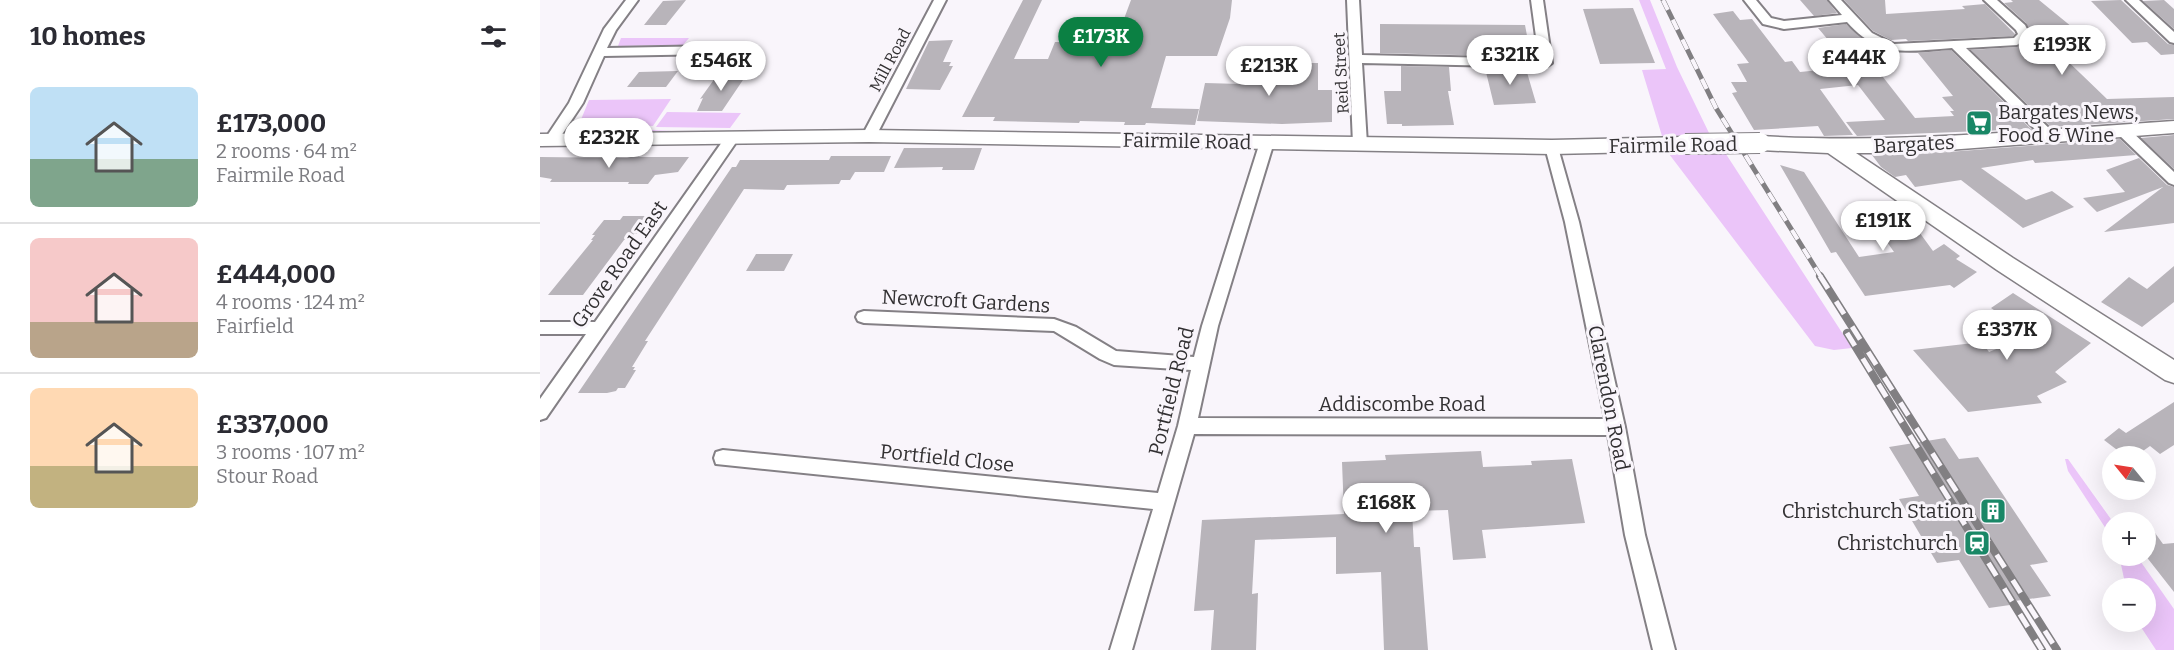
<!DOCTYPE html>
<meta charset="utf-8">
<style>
body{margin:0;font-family:Bitter,serif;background:#f2f2f3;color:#2b2b33;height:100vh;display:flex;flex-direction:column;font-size:22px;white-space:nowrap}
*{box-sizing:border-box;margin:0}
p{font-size:20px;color:#7c7c81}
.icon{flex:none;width:33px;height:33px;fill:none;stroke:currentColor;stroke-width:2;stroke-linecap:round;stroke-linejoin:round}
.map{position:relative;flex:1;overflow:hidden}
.side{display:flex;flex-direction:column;background:#fff;width:540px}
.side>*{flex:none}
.needle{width:39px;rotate:300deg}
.buttons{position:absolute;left:1562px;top:446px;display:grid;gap:12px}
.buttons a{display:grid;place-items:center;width:54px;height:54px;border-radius:50%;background:#fff;box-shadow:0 6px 24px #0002;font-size:30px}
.price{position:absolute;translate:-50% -51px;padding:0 14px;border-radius:21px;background:#fff;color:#222;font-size:20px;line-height:39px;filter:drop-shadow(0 2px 3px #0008)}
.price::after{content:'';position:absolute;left:50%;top:36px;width:18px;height:14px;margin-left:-9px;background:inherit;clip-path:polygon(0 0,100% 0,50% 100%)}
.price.current{background:#0b8043;color:#fff}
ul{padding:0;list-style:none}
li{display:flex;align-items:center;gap:18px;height:150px;padding:0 30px}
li+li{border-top:2px solid #e1e1e2}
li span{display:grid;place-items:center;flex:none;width:168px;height:120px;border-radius:9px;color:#555}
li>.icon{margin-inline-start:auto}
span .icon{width:72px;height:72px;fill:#fffc;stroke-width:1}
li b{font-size:26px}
h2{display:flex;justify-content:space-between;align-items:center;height:72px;padding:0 30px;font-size:26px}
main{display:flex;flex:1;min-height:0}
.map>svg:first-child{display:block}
.green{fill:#ebc5f9}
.building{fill:#b8b4ba}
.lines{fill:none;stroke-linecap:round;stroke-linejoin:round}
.street-casing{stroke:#848085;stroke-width:4}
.secondary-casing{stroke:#848085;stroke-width:3}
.street{fill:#fff;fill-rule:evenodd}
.secondary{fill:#fff;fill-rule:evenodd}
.rail-far1-casing{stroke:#817f82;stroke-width:5}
.rail-casing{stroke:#817f82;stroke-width:8}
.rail-far1{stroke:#f9f5fb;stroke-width:4;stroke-dasharray:11;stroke-linecap:butt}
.rail{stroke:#f9f5fb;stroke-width:5;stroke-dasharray:15;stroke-linecap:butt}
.secondary-bridge-casing{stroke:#848085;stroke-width:22;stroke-linecap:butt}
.secondary-bridge{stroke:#fff;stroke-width:20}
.labels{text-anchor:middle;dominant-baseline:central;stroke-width:6;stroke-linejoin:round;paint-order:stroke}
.far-street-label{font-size:16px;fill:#323032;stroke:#f9f5fb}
.poi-label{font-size:20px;fill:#323032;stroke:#f9f5fb;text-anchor:end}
.street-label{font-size:20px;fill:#323032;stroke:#f9f5fb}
</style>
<main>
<section class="side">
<h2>10 homes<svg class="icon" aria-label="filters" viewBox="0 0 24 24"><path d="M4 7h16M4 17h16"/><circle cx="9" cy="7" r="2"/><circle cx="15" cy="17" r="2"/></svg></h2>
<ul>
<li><span style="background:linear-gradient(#bfe0f5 60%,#7fa58c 0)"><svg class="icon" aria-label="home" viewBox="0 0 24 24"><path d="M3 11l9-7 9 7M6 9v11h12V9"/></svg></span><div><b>£173,000</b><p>2 rooms · 64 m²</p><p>Fairmile Road</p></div></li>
<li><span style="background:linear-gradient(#f6c9c9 70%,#b9a48a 0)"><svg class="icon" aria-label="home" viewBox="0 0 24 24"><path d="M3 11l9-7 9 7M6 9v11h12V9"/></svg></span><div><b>£444,000</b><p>4 rooms · 124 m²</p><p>Fairfield</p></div></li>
<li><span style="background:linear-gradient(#ffd9b3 65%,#c2b280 0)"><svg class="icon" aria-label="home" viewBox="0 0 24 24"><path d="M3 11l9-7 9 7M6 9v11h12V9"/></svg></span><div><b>£337,000</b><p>3 rooms · 107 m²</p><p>Stour Road</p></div></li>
</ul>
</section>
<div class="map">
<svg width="1634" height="650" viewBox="0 0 1634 650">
<rect width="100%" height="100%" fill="#f9f5fb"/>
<path class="green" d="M 1099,0 L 1110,0 L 1137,67 L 1170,135 L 1122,136 L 1102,70 L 1126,69 Z
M 81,38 L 149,38 L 143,45 L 78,46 Z
M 199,50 L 181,73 L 156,73 C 169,58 178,51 199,50 Z
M 131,99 L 113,126 L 40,122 L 49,100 Z
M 127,112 L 201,113 L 190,128 L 116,127 Z
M 35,126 L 132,131 L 47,133 L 39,131 Z
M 1126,150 L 1184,151 L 1312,348 L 1294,350 L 1275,346 Z
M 1525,459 L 1528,459 L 1573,522 L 1572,538 L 1528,471 Z
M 1579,555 L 1596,555 L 1634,609 L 1634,650 L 1616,650 L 1597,621 L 1605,621 L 1605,588 L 1586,588 Z"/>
<path class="building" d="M 146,0 L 126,25 L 104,25 L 123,1 Z
M 483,0 L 502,0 L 474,59 L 508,59 L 515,42 L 575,43 L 591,0 L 692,0 L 690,18 L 677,56 L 626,56 L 611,108 L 659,109 L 655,125 L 606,123 L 605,125 L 584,125 L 585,122 L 540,121 L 539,123 L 453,121 L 455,117 L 422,117 Z
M 1260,0 L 1287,0 L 1297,13 L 1274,16 Z
M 1304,0 L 1345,0 L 1346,14 L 1425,9 L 1422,6 L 1445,4 L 1475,34 L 1473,36 L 1368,41 L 1366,39 L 1351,40 L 1333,31 Z
M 1471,0 L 1499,0 L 1554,45 L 1514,48 L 1567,99 L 1634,97 L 1634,119 L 1511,127 L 1431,50 L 1477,47 L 1491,37 L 1486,23 L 1464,3 L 1473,2 Z
M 1581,0 L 1628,44 L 1634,45 L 1634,54 L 1621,55 L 1607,42 L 1592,43 L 1551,1 Z
M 1624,0 L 1634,9 L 1634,29 L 1603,1 Z
M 1093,8 L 1115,63 L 1060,64 L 1043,9 Z
M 1193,11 L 1200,20 L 1212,19 L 1245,62 L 1252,61 L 1260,72 L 1311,67 L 1278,28 L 1306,24 L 1326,41 L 1321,41 L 1332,54 L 1325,54 L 1375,118 L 1414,116 L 1410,111 L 1414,111 L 1402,97 L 1413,96 L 1378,53 L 1411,50 L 1491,129 L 1317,136 L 1306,122 L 1345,120 L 1318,85 L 1280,89 L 1313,135 L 1284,136 L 1278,126 L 1214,130 L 1192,93 L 1197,92 L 1191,82 L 1207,82 L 1197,64 L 1209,63 L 1173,14 Z
M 840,24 L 985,25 L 991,57 L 840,53 Z
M 413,40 L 403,62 L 411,62 L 409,66 L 413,66 L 400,90 L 366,89 L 389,41 Z
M 744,63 L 778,63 L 778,90 L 792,90 L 792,122 L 742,124 L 657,121 L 665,83 L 701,84 L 705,65 Z
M 861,66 L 909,67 L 911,91 L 908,91 L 914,125 L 862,126 L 862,124 L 847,124 L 844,91 L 861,91 Z
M 945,68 L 986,69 L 996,103 L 954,105 Z
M 138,71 L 126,87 L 87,87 L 99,72 Z
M 178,74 L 207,74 L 182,111 L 157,111 L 163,98 L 160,99 Z
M 1634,135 L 1634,169 L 1601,138 Z
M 1580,139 L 1596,155 L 1495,163 L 1493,160 L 1441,168 L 1486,200 L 1512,191 L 1534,207 L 1483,228 L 1421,180 L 1375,187 L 1366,175 L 1355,177 L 1341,167 L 1332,155 L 1368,155 Z
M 364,148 L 442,148 L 434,170 L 402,170 L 403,167 L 354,168 Z
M 98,155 L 99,157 L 149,157 L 138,172 L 115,175 L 108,184 L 88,184 L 89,182 L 10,182 L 12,179 L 0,177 L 0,157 L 87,158 Z
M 291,156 L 351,156 L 344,172 L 315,172 L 310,180 L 301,180 L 299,184 L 247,185 L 244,190 L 204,189 L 105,341 L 108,341 L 92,367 L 95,367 L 93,370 L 96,370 L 85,388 L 78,388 L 76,391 L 67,393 L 38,393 L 192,167 L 196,167 L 200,160 L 289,160 Z
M 1599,158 L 1627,185 L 1634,187 L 1634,223 L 1564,232 L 1623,187 L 1557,212 L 1543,198 L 1585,192 L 1566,170 Z
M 1240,165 L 1264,172 L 1319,257 L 1354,252 L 1340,232 L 1377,229 L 1393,251 L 1404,244 L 1420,256 L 1416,259 L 1437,272 L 1414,288 L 1410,285 L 1325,296 L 1296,252 L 1291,253 Z
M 83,216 L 108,216 L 105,220 L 105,234 L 94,234 L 88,240 L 84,240 L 43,295 L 8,295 L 53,240 L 51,240 L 55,235 L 52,235 L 64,220 L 80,220 Z
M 216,254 L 253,254 L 244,271 L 206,271 Z
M 1634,266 L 1634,302 L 1602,327 L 1561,302 L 1589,277 L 1607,289 Z
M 1473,293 L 1551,343 L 1515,372 L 1527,382 L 1497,396 L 1502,403 L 1428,412 L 1373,350 L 1442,342 L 1449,352 L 1490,335 L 1451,308 Z
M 1634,402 L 1634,445 L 1620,454 L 1610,446 L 1596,456 L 1585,456 L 1564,440 L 1579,428 L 1586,433 Z
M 1405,438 L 1419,459 L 1438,457 L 1508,562 L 1490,565 L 1511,596 L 1468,602 L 1470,605 L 1449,608 L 1419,560 L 1397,563 L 1359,499 L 1379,496 L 1349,447 Z
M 941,451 L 943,467 L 992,465 L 991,461 L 1032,459 L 1045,523 L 942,530 L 946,558 L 913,560 L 908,510 L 872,511 L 874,547 L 880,547 L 888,650 L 844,650 L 841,572 L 796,574 L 796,537 L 715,540 L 712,594 L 718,593 L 716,650 L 671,650 L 674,610 L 654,611 L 662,520 L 804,514 L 802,462 L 846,460 L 845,455 Z
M 1605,519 L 1623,544 L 1634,543 L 1634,592 L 1605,555 Z"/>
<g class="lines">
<defs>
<path id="street" d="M 86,0 L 98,0 L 76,30 L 67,48 L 177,46 L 183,50 L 177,54 L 64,56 L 43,103 L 17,142 L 7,142 L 5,139 L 29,103 L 64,29 Z
M 394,0 L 406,0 L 336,136 L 334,139 L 324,139 L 322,136 Z
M 807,0 L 819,0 L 822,55 L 999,59 L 991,0 L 1003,0 L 1012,63 L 1006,67 L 822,63 L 827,144 L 825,147 L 815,147 L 813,144 Z
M 1204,0 L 1216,0 L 1231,18 L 1244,21 L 1302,15 L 1289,0 L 1301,0 L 1332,33 L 1354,44 L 1474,38 L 1478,34 L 1476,30 L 1444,0 L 1457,0 L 1485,25 L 1490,35 L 1477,45 L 1426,48 L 1516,135 L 1509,139 L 1504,138 L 1412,48 C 1368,51 1340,59 1307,22 L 1244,29 L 1223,24 Z
M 1586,0 L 1599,0 L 1634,32 L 1634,43 L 1630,42 Z
M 1583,127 L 1588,128 L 1634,172 L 1634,185 L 1629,183 L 1578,134 L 1576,131 Z
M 192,134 L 199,138 L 197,141 L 6,418 L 0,420 L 0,399 L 46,334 L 0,334 L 0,322 L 55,322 L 187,135 Z
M 727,138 L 734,142 L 678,326 L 658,418 L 1065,419 L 1025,222 L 1005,147 L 1012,142 L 1017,144 L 1039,222 L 1085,427 L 1105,535 L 1135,650 L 1113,650 L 1085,535 L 1068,435 L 654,434 L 592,650 L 570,650 L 613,509 L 176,464 L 174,458 L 176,452 L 183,450 L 618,493 L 638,426 L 651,370 L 574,365 L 560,359 L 514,331 L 324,323 L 318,321 L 316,317 L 318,313 L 324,311 L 514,319 L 536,327 L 576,351 L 654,357 L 662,326 L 720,142 Z"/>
<path id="secondary" d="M 1634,121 L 1634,133 L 1368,153 L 1316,153 L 1473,258 L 1634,360 L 1634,383 L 1625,380 L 1457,270 L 1288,153 L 1220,150 L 1213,148 L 1210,143 L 1213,138 L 1220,136 C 1359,144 1495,130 1634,121 Z
M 329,130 L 1012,140 L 1145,137 L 1152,139 L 1155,144 L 1152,149 L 1145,151 L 1012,154 L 329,142 L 0,146 L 0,134 Z"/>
</defs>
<use href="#street" class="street-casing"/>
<use href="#secondary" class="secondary-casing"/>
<use href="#street" class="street"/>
<use href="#secondary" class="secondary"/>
<defs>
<path id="rail-far1" d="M 1123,0 L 1176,108 L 1281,277"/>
<path id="rail" d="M 1280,276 L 1517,650
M 1307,333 L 1502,650"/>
</defs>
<use href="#rail-far1" class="rail-far1-casing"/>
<use href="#rail" class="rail-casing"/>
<use href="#rail-far1" class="rail-far1"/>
<use href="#rail" class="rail"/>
<defs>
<path id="secondary-bridge" d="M 1145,144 L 1220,143"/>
</defs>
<use href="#secondary-bridge" class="secondary-bridge-casing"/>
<use href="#secondary-bridge" class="secondary-bridge"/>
</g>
<defs>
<symbol id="supermarket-square" viewBox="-11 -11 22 22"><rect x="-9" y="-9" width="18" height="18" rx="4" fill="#198766" stroke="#f9f5fb"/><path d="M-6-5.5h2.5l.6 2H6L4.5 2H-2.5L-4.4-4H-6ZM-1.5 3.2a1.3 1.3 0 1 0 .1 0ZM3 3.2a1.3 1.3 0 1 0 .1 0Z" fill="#fff"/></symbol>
<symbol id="building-square" viewBox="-11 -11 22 22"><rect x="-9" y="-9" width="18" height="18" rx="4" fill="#198766" stroke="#f9f5fb"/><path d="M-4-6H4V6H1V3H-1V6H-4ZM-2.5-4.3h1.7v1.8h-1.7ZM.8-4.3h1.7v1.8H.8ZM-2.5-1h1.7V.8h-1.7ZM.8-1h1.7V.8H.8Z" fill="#fff"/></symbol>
<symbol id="station-square" viewBox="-11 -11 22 22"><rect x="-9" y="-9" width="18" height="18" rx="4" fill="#198766" stroke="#f9f5fb"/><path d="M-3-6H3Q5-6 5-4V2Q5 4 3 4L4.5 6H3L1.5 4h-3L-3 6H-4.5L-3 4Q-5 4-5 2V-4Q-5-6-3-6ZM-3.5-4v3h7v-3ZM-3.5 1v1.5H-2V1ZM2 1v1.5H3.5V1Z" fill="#fff"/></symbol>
</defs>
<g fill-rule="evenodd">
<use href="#supermarket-square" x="1424" y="108" width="30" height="30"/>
<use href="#building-square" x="1438" y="496" width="30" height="30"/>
<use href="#station-square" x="1422" y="528" width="30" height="30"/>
</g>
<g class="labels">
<g class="far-street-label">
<text transform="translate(350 60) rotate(-62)">Mill Road</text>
<text transform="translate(801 73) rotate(-93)">Reid Street</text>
</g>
<g class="poi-label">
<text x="1458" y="112" text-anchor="start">Bargates News,<tspan x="1458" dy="23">Food &amp; Wine</tspan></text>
<text x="1434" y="511">Christchurch Station</text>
<text x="1418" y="543">Christchurch</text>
</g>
<g class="street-label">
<text transform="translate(647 141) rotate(1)">Fairmile Road</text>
<text transform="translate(1374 144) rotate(-3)">Bargates</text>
<text transform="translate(1133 145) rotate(-1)">Fairmile Road</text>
<text transform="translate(79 264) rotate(-55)">Grove Road East</text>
<text transform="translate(426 301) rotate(3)">Newcroft Gardens</text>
<text transform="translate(631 391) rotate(-76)">Portfield Road</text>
<text transform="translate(1069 398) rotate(79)">Clarendon Road</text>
<text x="862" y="404">Addiscombe Road</text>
<text transform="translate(407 458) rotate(6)">Portfield Close</text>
</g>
</g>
</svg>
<div class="buttons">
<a><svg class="needle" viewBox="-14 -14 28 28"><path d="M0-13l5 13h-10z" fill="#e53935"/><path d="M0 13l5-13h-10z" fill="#7c7c81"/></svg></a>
<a>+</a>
<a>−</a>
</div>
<b class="price current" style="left:561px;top:68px">£173K</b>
<b class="price" style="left:1522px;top:76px">£193K</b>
<b class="price" style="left:970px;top:86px">£321K</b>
<b class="price" style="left:1314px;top:89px">£444K</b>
<b class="price" style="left:181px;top:92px">£546K</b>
<b class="price" style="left:729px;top:97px">£213K</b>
<b class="price" style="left:69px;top:169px">£232K</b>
<b class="price" style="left:1343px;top:252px">£191K</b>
<b class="price" style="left:1467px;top:361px">£337K</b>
<b class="price" style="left:846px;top:534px">£168K</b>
</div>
</main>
